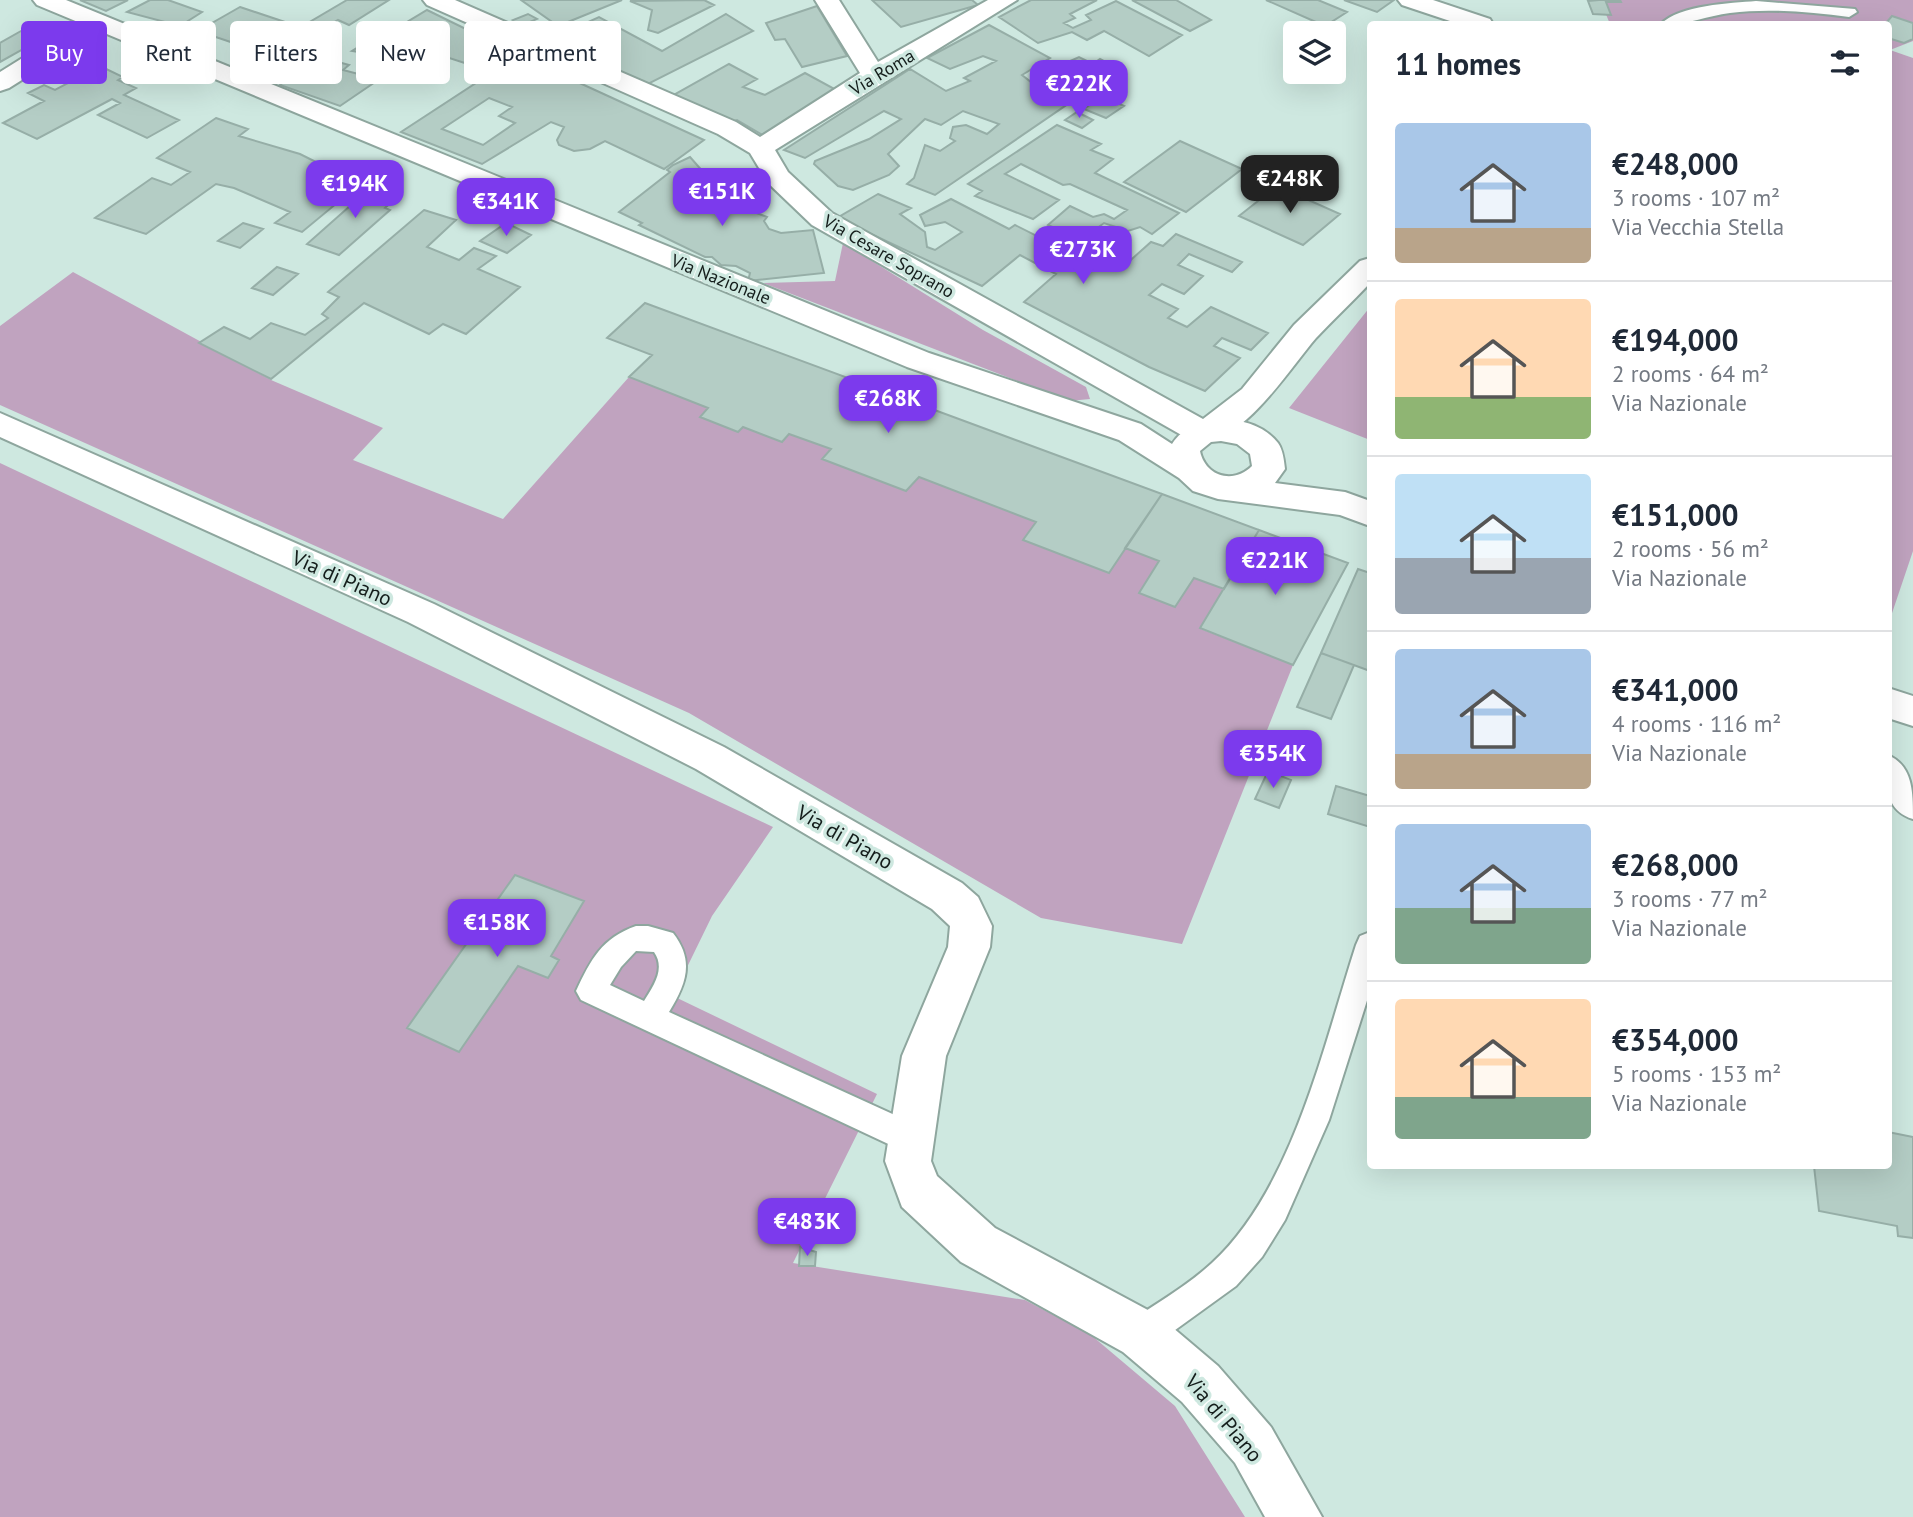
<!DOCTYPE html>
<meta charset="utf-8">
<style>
body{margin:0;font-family:"PT Sans",sans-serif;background:#f2f2f3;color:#1f2937;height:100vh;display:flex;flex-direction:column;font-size:26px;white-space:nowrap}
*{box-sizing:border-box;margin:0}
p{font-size:23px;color:#747a83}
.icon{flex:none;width:38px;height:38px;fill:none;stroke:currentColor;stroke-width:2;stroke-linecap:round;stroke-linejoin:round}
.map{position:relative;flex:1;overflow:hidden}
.side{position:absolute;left:1367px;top:21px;width:525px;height:1148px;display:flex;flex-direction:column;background:#fff;border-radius:7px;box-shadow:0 7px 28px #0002}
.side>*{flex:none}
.banner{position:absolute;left:21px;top:21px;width:665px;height:63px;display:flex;gap:14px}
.buttons{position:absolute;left:1283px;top:21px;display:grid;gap:14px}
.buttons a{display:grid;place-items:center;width:63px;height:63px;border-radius:7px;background:#fff;box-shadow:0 7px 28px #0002;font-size:35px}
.price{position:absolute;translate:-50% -60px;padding:0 16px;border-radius:14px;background:#7c3aed;color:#fff;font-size:23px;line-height:46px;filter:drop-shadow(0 2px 4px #0008)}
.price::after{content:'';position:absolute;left:50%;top:42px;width:21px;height:16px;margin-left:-10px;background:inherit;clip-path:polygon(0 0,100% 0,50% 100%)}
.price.selected{background:#222;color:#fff}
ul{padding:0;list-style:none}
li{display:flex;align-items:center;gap:21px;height:175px;padding:0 28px}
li+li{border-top:2px solid #e0e1e3}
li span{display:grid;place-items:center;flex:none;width:196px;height:140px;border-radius:7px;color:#555}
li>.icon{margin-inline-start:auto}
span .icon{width:84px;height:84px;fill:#fffc;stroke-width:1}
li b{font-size:30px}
h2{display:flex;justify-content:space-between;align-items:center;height:84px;padding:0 28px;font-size:30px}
.tag{padding:0 24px;border-radius:7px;background:#fff;box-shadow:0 7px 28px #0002;font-size:24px;line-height:63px}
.tag.selected{background:#7c3aed;color:#fff}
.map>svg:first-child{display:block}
.green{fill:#c0a3bf}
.building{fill:#b4cdc5;stroke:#96aea7;stroke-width:2;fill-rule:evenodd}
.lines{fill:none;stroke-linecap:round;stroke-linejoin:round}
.service-casing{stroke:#8ea69e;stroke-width:4}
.minor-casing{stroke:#8ea69e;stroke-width:4}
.secondary-casing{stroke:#8ea69e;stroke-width:4}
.service{fill:#fff;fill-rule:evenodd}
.minor{fill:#fff;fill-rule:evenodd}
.secondary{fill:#fff;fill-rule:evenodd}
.labels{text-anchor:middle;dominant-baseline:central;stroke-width:7;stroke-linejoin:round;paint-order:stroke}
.far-street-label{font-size:18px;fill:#141d1b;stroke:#cee8e0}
.street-label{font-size:21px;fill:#141d1b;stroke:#cee8e0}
</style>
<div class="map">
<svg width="1913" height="1517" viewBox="0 0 1913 1517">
<rect width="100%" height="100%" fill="#cee8e0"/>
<path class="green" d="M 1600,0 L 1913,0 L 1913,41 L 1890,50 L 1913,58 L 1913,551 L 1888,625 L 1888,24 L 1610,24 Z
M 843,243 L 983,330 L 1086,387 L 1090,399 L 1069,401 L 763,283 L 835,281 Z
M 73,272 L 271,380 L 383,428 L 353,460 L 503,519 L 629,377 L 708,408 L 700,417 L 743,427 L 781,442 L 789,434 L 831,449 L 823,459 L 906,491 L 919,477 L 1036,522 L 1024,540 L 1108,573 L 1125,548 L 1159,561 L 1139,593 L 1175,607 L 1194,578 L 1224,589 L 1201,629 L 1293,665 L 1182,944 L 1041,918 L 689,713 L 0,405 L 0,326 Z
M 1370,307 L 1370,440 L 1289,408 Z
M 0,463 L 773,827 L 712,916 L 673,996 L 877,1094 L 793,1263 L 1025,1300 L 1091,1335 L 1175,1406 L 1245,1517 L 0,1517 Z"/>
<path class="building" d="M 80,0 L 128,0 L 106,11 Z
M 150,0 L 168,0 L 202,12 L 180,26 L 127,12 Z
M 347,0 L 389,0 L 349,25 L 338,20 L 321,30 L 308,23 Z
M 521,0 L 622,0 L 558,26 Z
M 704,0 L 714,5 L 658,33 L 648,30 L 652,10 L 630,1 Z
M 872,0 L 972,0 L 978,5 L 901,27 Z
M 1031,0 L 1097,0 L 1070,14 L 1075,18 L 1064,23 L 1073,28 L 1091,20 L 1086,15 L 1116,1 L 1182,35 L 1149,56 L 1104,31 L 1087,40 L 1072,32 L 1038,43 L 999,17 Z
M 1132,0 L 1176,0 L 1211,20 L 1190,31 Z
M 1266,0 L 1318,0 L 1347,12 L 1325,26 Z
M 1344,0 L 1394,0 L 1377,12 Z
M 1599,0 L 1620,0 L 1621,2 L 1606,2 L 1611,15 L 1593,14 L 1588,1 Z
M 817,6 L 847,56 L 802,67 L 785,39 L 775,40 L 766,23 Z
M 240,7 L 297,26 L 288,31 L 310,39 L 294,49 L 272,42 L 257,51 L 198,31 Z
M 427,10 L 523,57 L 704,140 L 664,169 L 605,141 L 590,149 L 574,151 L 559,145 L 557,140 L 564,127 L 551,122 L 482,164 L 401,132 L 485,77 L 468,72 L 474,66 L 431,52 L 393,78 L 387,74 L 340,106 L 280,85 L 301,69 L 323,69 L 335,61 L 349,65 L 343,70 L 362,75 L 383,56 L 352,51 L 360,46 L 367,46 ZM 489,98 L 512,107 L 499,116 L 515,123 L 483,145 L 442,129 Z
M 528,14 L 537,19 L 523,25 L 513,20 Z
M 726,14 L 753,31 L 640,88 L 544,42 L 599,17 L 662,51 Z
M 1892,16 L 1913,23 L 1913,39 L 1904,43 L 1888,38 L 1890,25 L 1886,23 Z
M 989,25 L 1050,58 L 1022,75 L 1031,82 L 1044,77 L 1059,86 L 1079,69 L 1068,62 L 1079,57 L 1093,64 L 1100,59 L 1119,69 L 935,195 L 907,184 L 914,178 L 925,145 L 940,151 L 955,141 L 950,138 L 953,127 L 966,125 L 987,134 L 999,124 L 963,111 L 941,125 L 925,119 L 888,154 L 899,166 L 889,175 L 853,190 L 838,186 L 814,164 L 815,161 L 869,139 L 901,119 L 884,111 L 805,158 L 784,150 L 910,69 L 946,91 L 970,81 L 964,78 L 996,61 L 983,56 L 950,69 L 927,58 Z
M 21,31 L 41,39 L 0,62 L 0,43 Z
M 729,64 L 757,79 L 743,87 L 765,95 L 805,73 L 840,92 L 766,137 L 737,120 L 731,122 L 672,96 Z
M 100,66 L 123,77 L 118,80 L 136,88 L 124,95 L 179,120 L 147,138 L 98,115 L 120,103 L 112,99 L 37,139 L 3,123 L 44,101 L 28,93 L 44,85 L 55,90 Z
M 1102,96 L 1124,106 L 1106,118 L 1084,109 Z
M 1077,112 L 1093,120 L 1082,128 L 1065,120 Z
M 216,118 L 248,129 L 239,136 L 300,154 L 360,184 L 302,232 L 275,223 L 290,212 L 234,188 L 216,184 L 146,234 L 95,218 L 152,178 L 171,185 L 190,172 L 157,158 Z
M 1057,125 L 1101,144 L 1091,150 L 1113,159 L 1095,173 L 1179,213 L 1152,234 L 1140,227 L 1128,231 L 1104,223 L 1081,240 L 1048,225 L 1070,206 L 1093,217 L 1104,214 L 1114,219 L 1127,210 L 1070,184 L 1063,185 L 1021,164 L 1005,174 L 1059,200 L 1033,219 L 975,196 L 982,191 L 968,184 Z
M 1180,141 L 1242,169 L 1186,212 L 1124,182 Z
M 690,157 L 712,182 L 697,190 L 767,217 L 764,221 L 769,229 L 781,233 L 813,230 L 824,273 L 748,281 L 750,273 L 736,266 L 721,265 L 712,257 L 705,257 L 639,225 L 642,223 L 619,212 L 670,172 L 667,170 L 673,165 Z
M 376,183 L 401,193 L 385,208 L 390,210 L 339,255 L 307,244 Z
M 1277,186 L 1340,214 L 1303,245 L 1239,216 Z
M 878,194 L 911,208 L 900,214 L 925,232 L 927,247 L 935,250 L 962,232 L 945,222 L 925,226 L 920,215 L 951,199 L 1009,229 L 1015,225 L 1039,237 L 1039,242 L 1057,251 L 1068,247 L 1090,249 L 1124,266 L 1151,242 L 1163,246 L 1176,234 L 1242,262 L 1232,272 L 1189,254 L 1178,265 L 1203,276 L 1184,294 L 1162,284 L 1149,295 L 1178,309 L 1168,318 L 1187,327 L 1211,307 L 1268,333 L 1251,350 L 1222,338 L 1214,346 L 1240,358 L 1205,391 L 1149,367 L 1024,302 L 1056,274 L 1020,255 L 982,286 L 837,218 Z
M 424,210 L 456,220 L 427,247 L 459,260 L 474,248 L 496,256 L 478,269 L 520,287 L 466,334 L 443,324 L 429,334 L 364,303 L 271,379 L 199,343 L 224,327 L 250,339 L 271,323 L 305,335 L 328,318 L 322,314 L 339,297 L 328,292 Z
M 243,223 L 263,229 L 240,248 L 218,241 Z
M 506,223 L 531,235 L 507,253 L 480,241 Z
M 277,267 L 298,274 L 273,295 L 252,288 Z
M 645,303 L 967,422 L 1162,494 L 1109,573 L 1023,540 L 1036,522 L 919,477 L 906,491 L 822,459 L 831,449 L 789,434 L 782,442 L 743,427 L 738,432 L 700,417 L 708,408 L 629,377 L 652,355 L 607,338 Z
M 1162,494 L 1259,530 L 1224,589 L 1194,578 L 1175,607 L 1139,593 L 1159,561 L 1125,548 Z
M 1259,530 L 1348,563 L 1293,665 L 1200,628 Z
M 1358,569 L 1370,573 L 1370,671 L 1321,653 Z
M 1321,653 L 1354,665 L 1331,719 L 1297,707 Z
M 1268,771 L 1291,780 L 1279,808 L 1255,799 Z
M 1336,786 L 1370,796 L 1370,827 L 1328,814 Z
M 515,875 L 584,901 L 551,956 L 559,960 L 548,978 L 518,966 L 459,1052 L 407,1028 Z
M 1888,1132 L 1913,1137 L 1913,1238 L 1898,1236 L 1897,1226 L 1819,1211 L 1814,1166 L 1888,1166 Z
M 800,1247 L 816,1252 L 815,1266 L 799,1266 Z"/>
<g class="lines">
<defs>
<path id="service" d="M 1756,1 L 1855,9 L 1857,12 L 1849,17 C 1810,12 1769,8 1730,13 C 1706,16 1684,26 1661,24 C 1679,5 1731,3 1756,1 Z
M 636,926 L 648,926 L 673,933 C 695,961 686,984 669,1012 L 921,1127 L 926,1138 L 921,1149 L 910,1153 L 899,1149 L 581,1000 L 576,991 C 591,959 602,938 636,926 ZM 636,951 L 654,952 C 666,969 653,986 644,1001 L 610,985 L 621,967 Z
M 1370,932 L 1370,991 L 1329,1120 L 1285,1220 L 1262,1257 L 1236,1286 L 1153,1346 L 1141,1351 L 1129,1346 L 1124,1334 L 1129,1322 C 1157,1303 1187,1286 1212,1263 C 1293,1188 1323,1047 1356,945 L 1360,936 Z"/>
<path id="minor" d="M 423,0 L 455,0 L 736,122 L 760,137 L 860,73 L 815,0 L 839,0 L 878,62 L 988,0 L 1017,0 L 775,150 L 788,172 L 832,213 L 1203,419 L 1242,389 L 1294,325 L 1360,261 L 1370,258 L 1370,283 C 1352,302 1334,319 1316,338 C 1290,368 1237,453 1192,441 L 812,225 L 768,183 L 750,153 L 718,134 L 427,5 Z
M 1398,0 L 1433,0 L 1490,19 L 1493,24 L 1459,24 L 1402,5 Z
M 97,15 L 106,17 L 109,22 L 106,27 L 9,88 L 0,91 L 0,72 L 88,17 Z
M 0,413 L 434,604 L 724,747 L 962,883 L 978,897 L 992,926 L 990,947 L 946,1056 L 931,1161 L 937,1176 L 995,1228 L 1159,1316 L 1218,1366 L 1271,1427 L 1322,1517 L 1265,1517 L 1235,1463 L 1182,1402 L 1123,1352 L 961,1262 L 902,1207 L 885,1161 L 902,1056 L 948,947 L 950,926 L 932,909 L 696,769 L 408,622 L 0,437 Z
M 1888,755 C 1913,766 1913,792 1913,819 C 1882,809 1888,783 1888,755 Z"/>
<path id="secondary" d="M 33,0 L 66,0 L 929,353 L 1141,424 L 1172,444 C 1193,411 1254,412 1278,443 C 1283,450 1284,460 1285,469 L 1275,483 L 1345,492 L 1370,501 L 1370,526 L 1340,515 L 1218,499 L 1193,491 L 1179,478 L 1119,440 L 907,367 L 37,5 ZM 1221,441 L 1237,444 L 1250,454 L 1252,466 C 1233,485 1205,476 1200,451 L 1211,442 Z
M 1888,688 L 1913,696 L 1913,726 L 1888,718 Z"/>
</defs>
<use href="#service" class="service-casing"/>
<use href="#minor" class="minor-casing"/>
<use href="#secondary" class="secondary-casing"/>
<use href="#service" class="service"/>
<use href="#minor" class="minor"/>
<use href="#secondary" class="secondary"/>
</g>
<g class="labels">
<g class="far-street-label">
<text transform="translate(882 72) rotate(-31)">Via Roma</text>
<text transform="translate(889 256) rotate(30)">Via Cesare Soprano</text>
<text transform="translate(721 279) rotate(22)">Via Nazionale</text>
</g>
<g class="street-label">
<text transform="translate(342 578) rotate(24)">Via di Piano</text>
<text transform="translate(845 837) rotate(30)">Via di Piano</text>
<text transform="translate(1224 1418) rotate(50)">Via di Piano</text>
</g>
</g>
</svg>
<div class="buttons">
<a><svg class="icon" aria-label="layers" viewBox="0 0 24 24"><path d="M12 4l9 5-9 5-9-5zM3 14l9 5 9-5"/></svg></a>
</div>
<b class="price" style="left:1079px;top:120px">€222K</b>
<b class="price selected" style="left:1290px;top:215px">€248K</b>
<b class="price" style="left:355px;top:220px">€194K</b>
<b class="price" style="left:722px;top:228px">€151K</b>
<b class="price" style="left:506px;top:238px">€341K</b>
<b class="price" style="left:1083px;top:286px">€273K</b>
<b class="price" style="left:888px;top:435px">€268K</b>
<b class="price" style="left:1275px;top:597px">€221K</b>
<b class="price" style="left:1273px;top:790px">€354K</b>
<b class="price" style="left:497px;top:959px">€158K</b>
<b class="price" style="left:807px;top:1258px">€483K</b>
<div class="banner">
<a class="tag selected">Buy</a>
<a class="tag">Rent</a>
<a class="tag">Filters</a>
<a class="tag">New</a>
<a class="tag">Apartment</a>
</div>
<section class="side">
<h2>11 homes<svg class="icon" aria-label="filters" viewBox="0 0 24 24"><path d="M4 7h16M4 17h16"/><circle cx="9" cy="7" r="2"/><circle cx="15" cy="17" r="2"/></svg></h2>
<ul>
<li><span style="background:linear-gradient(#a9c7e8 75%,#b9a48a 0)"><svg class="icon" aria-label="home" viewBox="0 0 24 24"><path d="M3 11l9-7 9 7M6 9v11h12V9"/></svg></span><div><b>€248,000</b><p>3 rooms · 107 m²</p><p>Via Vecchia Stella</p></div></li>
<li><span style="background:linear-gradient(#ffd9b3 70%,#8fb573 0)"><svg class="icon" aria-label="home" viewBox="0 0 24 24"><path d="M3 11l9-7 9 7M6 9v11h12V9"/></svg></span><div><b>€194,000</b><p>2 rooms · 64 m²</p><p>Via Nazionale</p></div></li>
<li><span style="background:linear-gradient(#bfe0f5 60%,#9aa5b1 0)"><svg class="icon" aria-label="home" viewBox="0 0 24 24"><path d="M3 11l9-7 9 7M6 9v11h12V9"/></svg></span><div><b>€151,000</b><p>2 rooms · 56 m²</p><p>Via Nazionale</p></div></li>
<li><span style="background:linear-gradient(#a9c7e8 75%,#b9a48a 0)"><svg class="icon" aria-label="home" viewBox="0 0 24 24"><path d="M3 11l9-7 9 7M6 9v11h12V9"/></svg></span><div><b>€341,000</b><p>4 rooms · 116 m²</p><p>Via Nazionale</p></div></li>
<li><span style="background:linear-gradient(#a9c7e8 60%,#7fa58c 0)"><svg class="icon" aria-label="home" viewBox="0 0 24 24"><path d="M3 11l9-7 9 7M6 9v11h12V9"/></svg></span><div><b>€268,000</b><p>3 rooms · 77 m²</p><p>Via Nazionale</p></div></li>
<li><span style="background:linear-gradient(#ffd9b3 70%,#7fa58c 0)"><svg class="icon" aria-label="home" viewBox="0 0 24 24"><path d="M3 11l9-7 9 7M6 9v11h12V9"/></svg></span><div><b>€354,000</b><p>5 rooms · 153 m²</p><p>Via Nazionale</p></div></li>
</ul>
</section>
</div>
